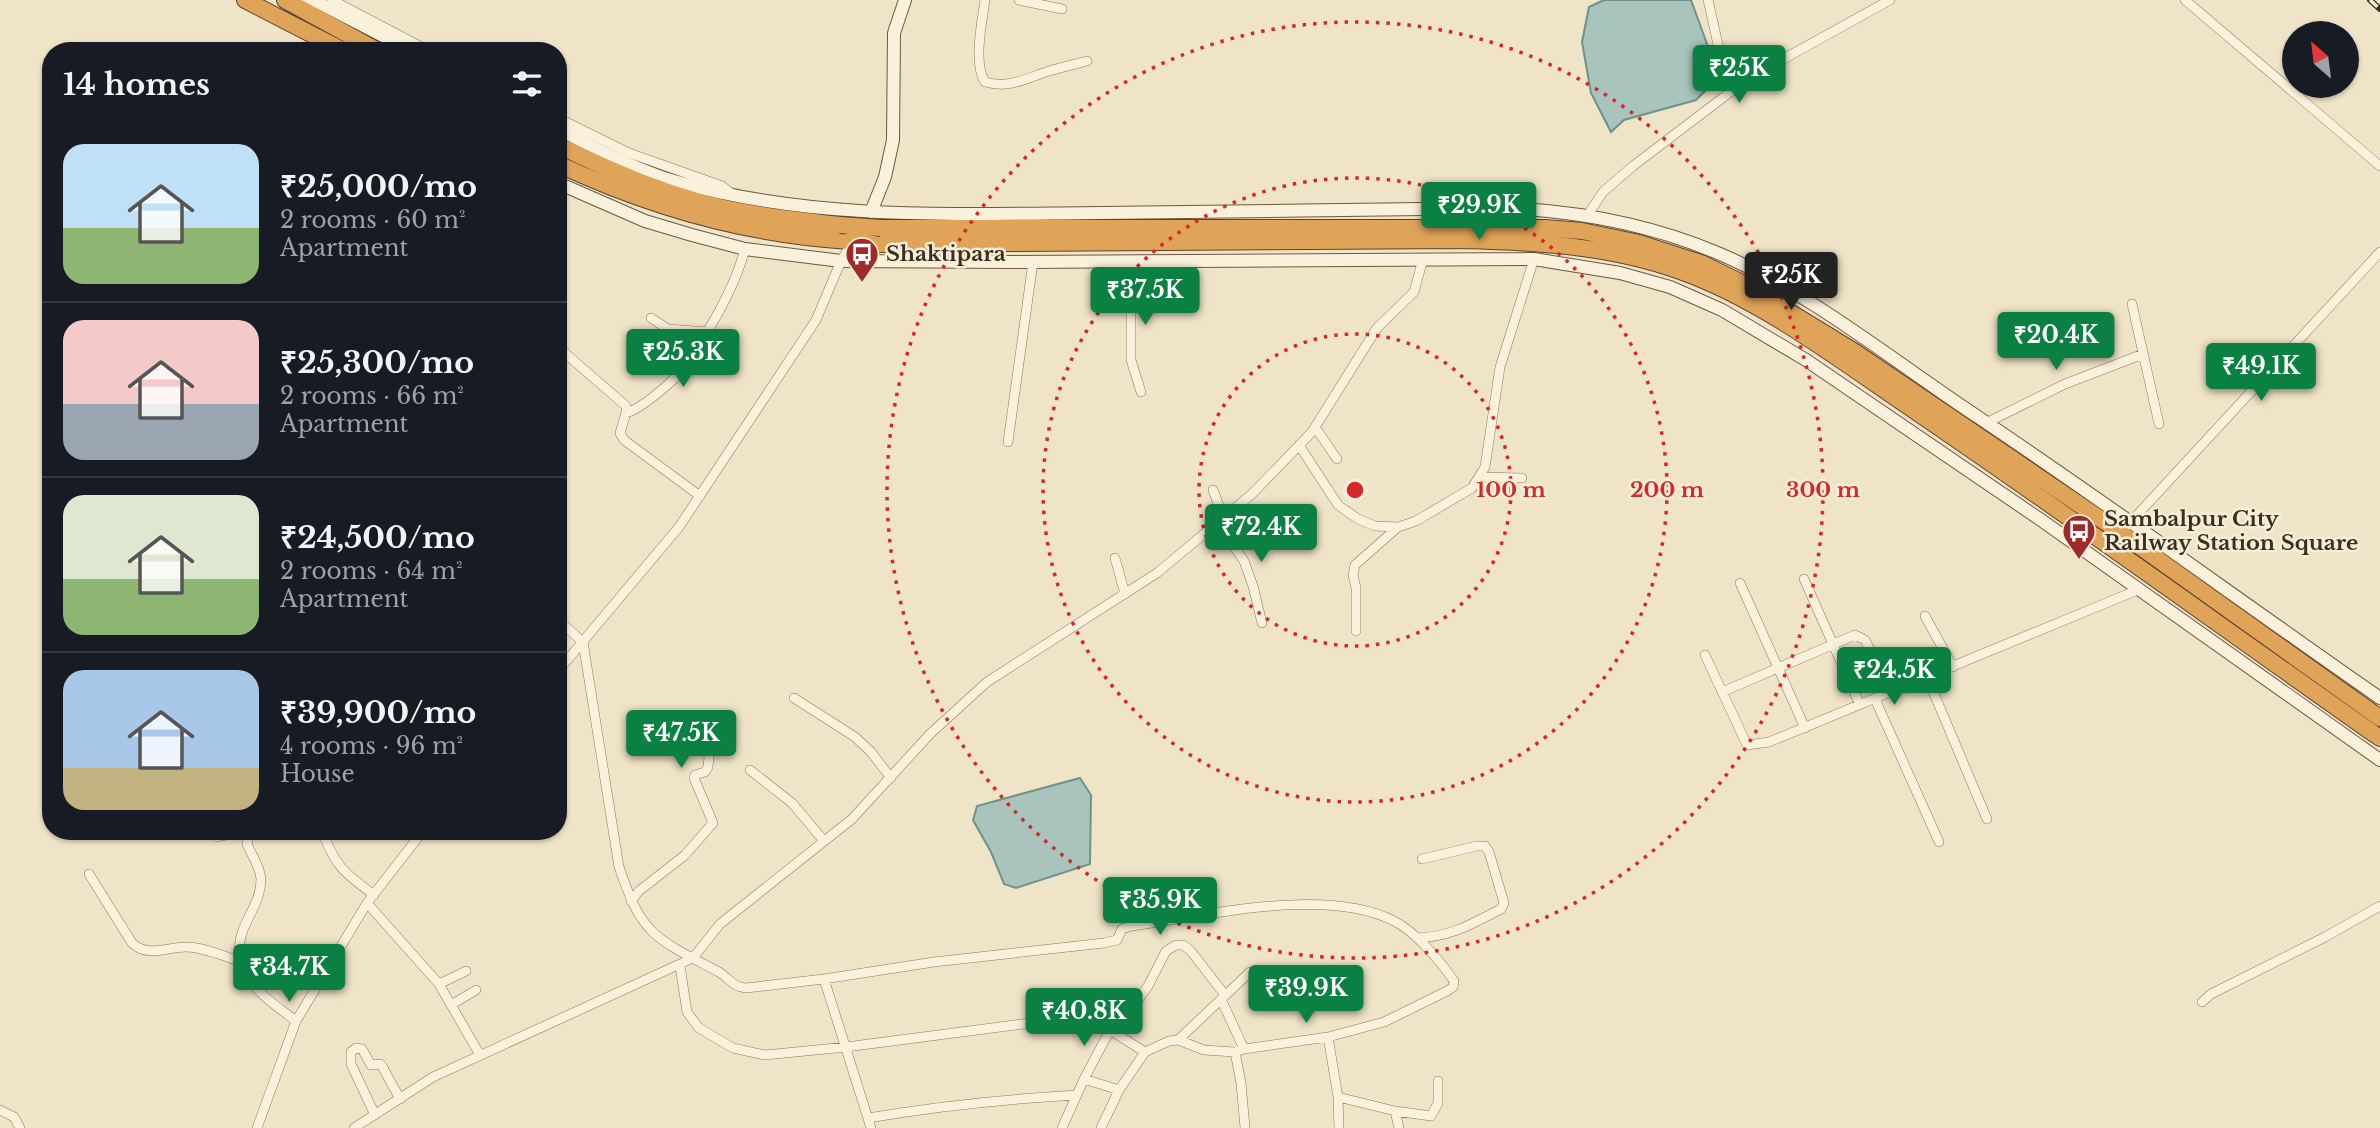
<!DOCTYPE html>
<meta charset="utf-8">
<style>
body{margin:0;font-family:"Libre Baskerville",serif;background:#20242c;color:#f1f3f6;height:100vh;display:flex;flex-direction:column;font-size:26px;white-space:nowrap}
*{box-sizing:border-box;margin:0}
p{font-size:23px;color:#9ea1a6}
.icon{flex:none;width:38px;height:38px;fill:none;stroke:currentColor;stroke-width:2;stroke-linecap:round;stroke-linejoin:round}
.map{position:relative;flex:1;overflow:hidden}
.details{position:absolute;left:42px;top:42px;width:525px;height:798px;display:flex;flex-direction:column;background:#171b24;border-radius:28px;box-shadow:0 2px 5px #0004}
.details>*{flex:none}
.needle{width:46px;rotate:332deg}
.tools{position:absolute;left:2282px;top:21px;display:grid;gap:14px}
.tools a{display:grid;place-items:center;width:77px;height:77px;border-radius:50%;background:#171b24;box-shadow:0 2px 5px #0004;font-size:35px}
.price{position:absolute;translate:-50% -60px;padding:0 16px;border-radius:7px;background:#0b8043;color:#fff;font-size:23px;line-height:46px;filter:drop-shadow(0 2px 4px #0008)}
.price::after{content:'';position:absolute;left:50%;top:42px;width:21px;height:16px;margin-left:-10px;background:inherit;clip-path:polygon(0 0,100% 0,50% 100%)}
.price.active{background:#222;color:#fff}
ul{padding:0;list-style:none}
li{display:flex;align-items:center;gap:21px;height:175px;padding:0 21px}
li+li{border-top:2px solid #363941}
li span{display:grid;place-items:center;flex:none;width:196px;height:140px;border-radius:21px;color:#555}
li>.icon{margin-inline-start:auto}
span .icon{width:84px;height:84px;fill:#fffc;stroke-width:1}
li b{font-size:30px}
h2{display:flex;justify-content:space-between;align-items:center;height:84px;padding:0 21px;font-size:30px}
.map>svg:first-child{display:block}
.water{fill:#a9c4bc;stroke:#6f938a;stroke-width:2}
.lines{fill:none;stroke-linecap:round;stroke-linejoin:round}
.street-casing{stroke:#8d765c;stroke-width:10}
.secondary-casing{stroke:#6f573f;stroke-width:14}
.highway-casing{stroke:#5b4430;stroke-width:18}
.street{stroke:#faf1dc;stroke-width:9}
.secondary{stroke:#faf1dc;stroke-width:12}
.highway{stroke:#e0a458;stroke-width:16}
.rail-casing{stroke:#3d2e20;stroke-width:6}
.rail{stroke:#f7eed8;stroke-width:3.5;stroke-dasharray:10;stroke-linecap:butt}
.highway-bridge-casing{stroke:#5b4430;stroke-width:18;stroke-linecap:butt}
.highway-bridge{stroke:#e0a458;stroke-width:16}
.ring{fill:none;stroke:#d62828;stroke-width:3.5;stroke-dasharray:3.5 7}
.labels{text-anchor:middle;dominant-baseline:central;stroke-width:5;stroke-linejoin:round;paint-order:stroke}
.poi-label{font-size:21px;font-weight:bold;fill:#3d2e20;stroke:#f7eed8;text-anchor:start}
.centre{fill:#d62828;stroke:#f7eed8;stroke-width:3.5}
.ring-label{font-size:21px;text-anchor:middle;font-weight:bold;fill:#d62828;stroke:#f7eed8;stroke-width:5;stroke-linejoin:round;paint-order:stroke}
</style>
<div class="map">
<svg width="2380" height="1128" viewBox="0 0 2380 1128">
<rect width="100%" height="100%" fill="#f0e4c8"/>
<path class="water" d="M 1604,0 L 1691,0 L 1719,77 L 1696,100 L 1624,120 L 1611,132 L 1591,93 L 1582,42 L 1589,7 Z
M 1080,778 L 1091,795 L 1090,864 L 1016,888 L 1004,884 L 991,852 L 973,820 L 977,806 Z"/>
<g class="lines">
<defs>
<path id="street" d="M 332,0 L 429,51
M 985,0 C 982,22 973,63 985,82 C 1009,89 1027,78 1049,71 C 1062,67 1075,64 1087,61
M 1019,0 L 1062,9
M 1708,0 L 1729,93
M 2185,0 L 2380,166
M 558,118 L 629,153 L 722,186 L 731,193
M 1587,216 L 1603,192 L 1633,166 L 1729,93 L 1778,62 L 1890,0
M 1131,262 L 1131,360 L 1141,392
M 2132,304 L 2159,424
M 651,318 L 668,329 L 707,332 C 723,306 737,279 745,249
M 558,347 L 626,406 L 626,413 L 620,433 L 624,440 L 700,496
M 626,413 C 646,407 691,366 701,348 C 704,343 705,337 707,332
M 1986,423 L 2065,384 L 2143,354
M 1315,427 L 1337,459
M 1008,442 L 1033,262
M 1299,445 L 1338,505 L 1358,519 L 1375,526 L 1398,527 L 1416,521 L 1472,488 L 1485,467 L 1500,367 L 1534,259
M 1480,477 L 1522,478
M 1213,490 L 1235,548 L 1244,561 L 1253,586 L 1262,623
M 2127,526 L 2380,252
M 1115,558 L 1125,594
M 1804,579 L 1860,705
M 1740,583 L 1805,728
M 1925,616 L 1953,667
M 558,620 L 583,642 L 619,867 C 627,889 634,912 650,929 C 665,946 699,961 719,972 C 730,979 733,987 746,988 L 824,979 L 934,962 L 1104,943 L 1117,940 L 1122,929 L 1131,926 C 1205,916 1326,886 1394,921 C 1415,931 1441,962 1454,981 L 1453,987 L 1447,991 L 1384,1022 L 1328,1037 L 1244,1049 L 1235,1052
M 1356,631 L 1356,588 L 1353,575 L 1355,565 L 1398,527
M 1705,655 L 1747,745 L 1769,742 L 2140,589
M 558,671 L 679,527 L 816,320 L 841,261 L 853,241
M 1927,677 L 1987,819
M 1722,692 L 1855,635 L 1865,640 L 1891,692
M 794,698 L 855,737 L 871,752 L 891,778
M 1875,699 L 1939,842
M 750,770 L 792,803 L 824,841
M 210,831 L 216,837 L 235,833 L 248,836
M 250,831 L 247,844 C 252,856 260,866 261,879 C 261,899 250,912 243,930 C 227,974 266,998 296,1021
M 322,831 C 336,867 343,872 374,895
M 89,874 L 132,943 C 148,958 167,947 186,947 C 204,947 225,957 242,962
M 631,901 L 639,891 L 685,855 L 713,823 L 694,778 L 695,775 L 705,772 L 708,767 L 712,724
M 367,903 L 439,984 L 480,1055
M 1417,938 C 1451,937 1471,924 1501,909 L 1504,903 L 1489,852 L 1485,846 L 1477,846 L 1422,859
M 680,966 L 687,1012 L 699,1028 L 733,1048 L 765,1055 L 846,1047 L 1046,1021 L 1084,1020 L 1110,1030 L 1145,1052
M 824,979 L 871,1128
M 439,984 L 466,971
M 1221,999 L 1244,1049
M 2202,1002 L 2211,994 L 2325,937 L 2380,906
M 451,1005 L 476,990
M 1114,1032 L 1148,986 L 1166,951 L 1176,945 L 1183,945 L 1190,950 L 1225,995
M 1328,1037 L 1338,1097 L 1395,1111 L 1431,1116 L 1438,1103 L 1438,1081
M 1178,1040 L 1250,972
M 1084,1079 L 1110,1030
M 1338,1097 L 1339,1128
M 0,1110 L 14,1117 L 20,1128
M 1395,1111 L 1399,1128
M 375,1115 L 351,1064 L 351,1052 L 356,1048 L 362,1049 L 371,1065 L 380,1064 L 382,1066 L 400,1099
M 868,1118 C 938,1106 1007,1099 1077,1095
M 257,1128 L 296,1021 L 367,903 L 423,831
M 354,1128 L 433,1077 L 693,958 L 720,924 L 852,819 L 930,734 L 987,682 L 1157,573 L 1252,494 L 1312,432 L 1377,328 L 1414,292 L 1423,259
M 1062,1128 L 1084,1079 L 1119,1090 L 1145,1052 L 1169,1041 L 1178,1040 L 1204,1050 L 1235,1052 L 1241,1083 L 1245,1128
M 1101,1128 L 1119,1090"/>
<path id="secondary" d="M 294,0 L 319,3 L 412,51
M 558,129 C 596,148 634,169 674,181 C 813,221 959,214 1101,213 C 1235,212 1370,209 1504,208 C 1577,211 1652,225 1720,254 C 1809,292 1896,363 1978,417 C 2114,508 2246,605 2380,698
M 558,183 L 645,221 L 692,235 L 745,249 L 841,261 L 1013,262 L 1534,259 L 1620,273 L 1670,287 L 1722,310 L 1806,360 L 2041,520 L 2380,760
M 871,212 L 885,177 L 893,140 L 894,33 L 905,0"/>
<path id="highway" d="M 245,0 L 344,51
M 285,0 L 378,51
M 558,145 C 617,174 680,201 744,212 C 776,218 808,221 840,225
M 558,164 C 650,207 748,235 850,241
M 881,228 L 1545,228 L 1582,231 L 1639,243 L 1701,263 L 1744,284 L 1855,352 L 2121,533 L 2380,718
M 874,244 L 1464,240 C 1538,242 1610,246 1680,271 C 1763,300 1845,364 1918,413 C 2074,519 2226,630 2380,738"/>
</defs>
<use href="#street" class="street-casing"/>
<use href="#secondary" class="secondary-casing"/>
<use href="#highway" class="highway-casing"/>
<use href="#street" class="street"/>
<use href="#secondary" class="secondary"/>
<use href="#highway" class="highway"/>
<defs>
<path id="rail" d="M 2370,0 L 2380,9"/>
</defs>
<use href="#rail" class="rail-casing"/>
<use href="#rail" class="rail"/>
<defs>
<path id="highway-bridge" d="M 840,225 L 881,228
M 850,241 L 874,244"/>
</defs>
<use href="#highway-bridge" class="highway-bridge-casing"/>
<use href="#highway-bridge" class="highway-bridge"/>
</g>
<g class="ring">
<circle cx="1355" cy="490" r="156"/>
<circle cx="1355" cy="490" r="312"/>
<circle cx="1355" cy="490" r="468"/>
</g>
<defs>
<symbol id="bus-pin" viewBox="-11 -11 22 30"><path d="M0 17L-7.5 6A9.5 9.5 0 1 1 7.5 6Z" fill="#9e2a2b" stroke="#f7eed8"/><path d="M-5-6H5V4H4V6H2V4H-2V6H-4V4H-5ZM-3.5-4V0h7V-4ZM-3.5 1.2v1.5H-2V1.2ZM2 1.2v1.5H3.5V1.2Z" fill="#fff"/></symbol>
</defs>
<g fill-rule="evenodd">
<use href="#bus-pin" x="843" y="235" width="38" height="52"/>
<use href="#bus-pin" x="2060" y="512" width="38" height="52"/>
</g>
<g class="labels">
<g class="poi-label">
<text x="886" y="254">Shaktipara</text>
<text x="2104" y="519">Sambalpur City<tspan x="2104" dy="24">Railway Station Square</tspan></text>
</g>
</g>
<circle cx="1355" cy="490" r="10" class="centre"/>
<g class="ring-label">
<text x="1511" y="497">100 m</text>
<text x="1667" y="497">200 m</text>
<text x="1823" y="497">300 m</text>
</g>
</svg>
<div class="tools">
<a><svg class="needle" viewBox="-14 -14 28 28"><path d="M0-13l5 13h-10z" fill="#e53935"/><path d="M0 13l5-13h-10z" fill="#9ea1a6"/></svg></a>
</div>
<b class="price" style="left:1739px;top:105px">₹25K</b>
<b class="price" style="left:1479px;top:242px">₹29.9K</b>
<b class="price active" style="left:1791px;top:312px">₹25K</b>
<b class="price" style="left:1145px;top:327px">₹37.5K</b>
<b class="price" style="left:2056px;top:372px">₹20.4K</b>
<b class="price" style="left:683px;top:389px">₹25.3K</b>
<b class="price" style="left:2261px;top:403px">₹49.1K</b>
<b class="price" style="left:1261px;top:564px">₹72.4K</b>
<b class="price" style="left:1894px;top:707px">₹24.5K</b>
<b class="price" style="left:681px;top:770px">₹47.5K</b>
<b class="price" style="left:1160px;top:937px">₹35.9K</b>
<b class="price" style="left:289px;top:1004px">₹34.7K</b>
<b class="price" style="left:1306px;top:1025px">₹39.9K</b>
<b class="price" style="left:1084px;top:1048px">₹40.8K</b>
<section class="details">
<h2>14 homes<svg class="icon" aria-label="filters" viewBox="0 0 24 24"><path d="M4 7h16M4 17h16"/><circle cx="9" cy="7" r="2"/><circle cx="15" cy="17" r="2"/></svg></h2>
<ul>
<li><span style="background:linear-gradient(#bfe0f5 60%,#8fb573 0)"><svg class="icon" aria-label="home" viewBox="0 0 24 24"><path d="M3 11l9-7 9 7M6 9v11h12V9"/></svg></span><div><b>₹25,000/mo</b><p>2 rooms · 60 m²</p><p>Apartment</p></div></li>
<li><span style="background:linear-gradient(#f6c9c9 60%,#9aa5b1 0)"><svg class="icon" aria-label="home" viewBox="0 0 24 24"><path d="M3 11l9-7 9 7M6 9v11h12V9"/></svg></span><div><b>₹25,300/mo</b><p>2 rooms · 66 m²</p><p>Apartment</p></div></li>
<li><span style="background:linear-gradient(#dfe7d0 60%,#8fb573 0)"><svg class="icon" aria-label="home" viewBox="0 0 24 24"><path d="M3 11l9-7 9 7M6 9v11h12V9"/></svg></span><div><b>₹24,500/mo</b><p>2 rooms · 64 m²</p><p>Apartment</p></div></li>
<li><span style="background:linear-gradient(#a9c7e8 70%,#c2b280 0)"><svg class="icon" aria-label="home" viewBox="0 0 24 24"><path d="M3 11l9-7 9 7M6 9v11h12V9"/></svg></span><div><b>₹39,900/mo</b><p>4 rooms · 96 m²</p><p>House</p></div></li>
</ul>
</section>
</div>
